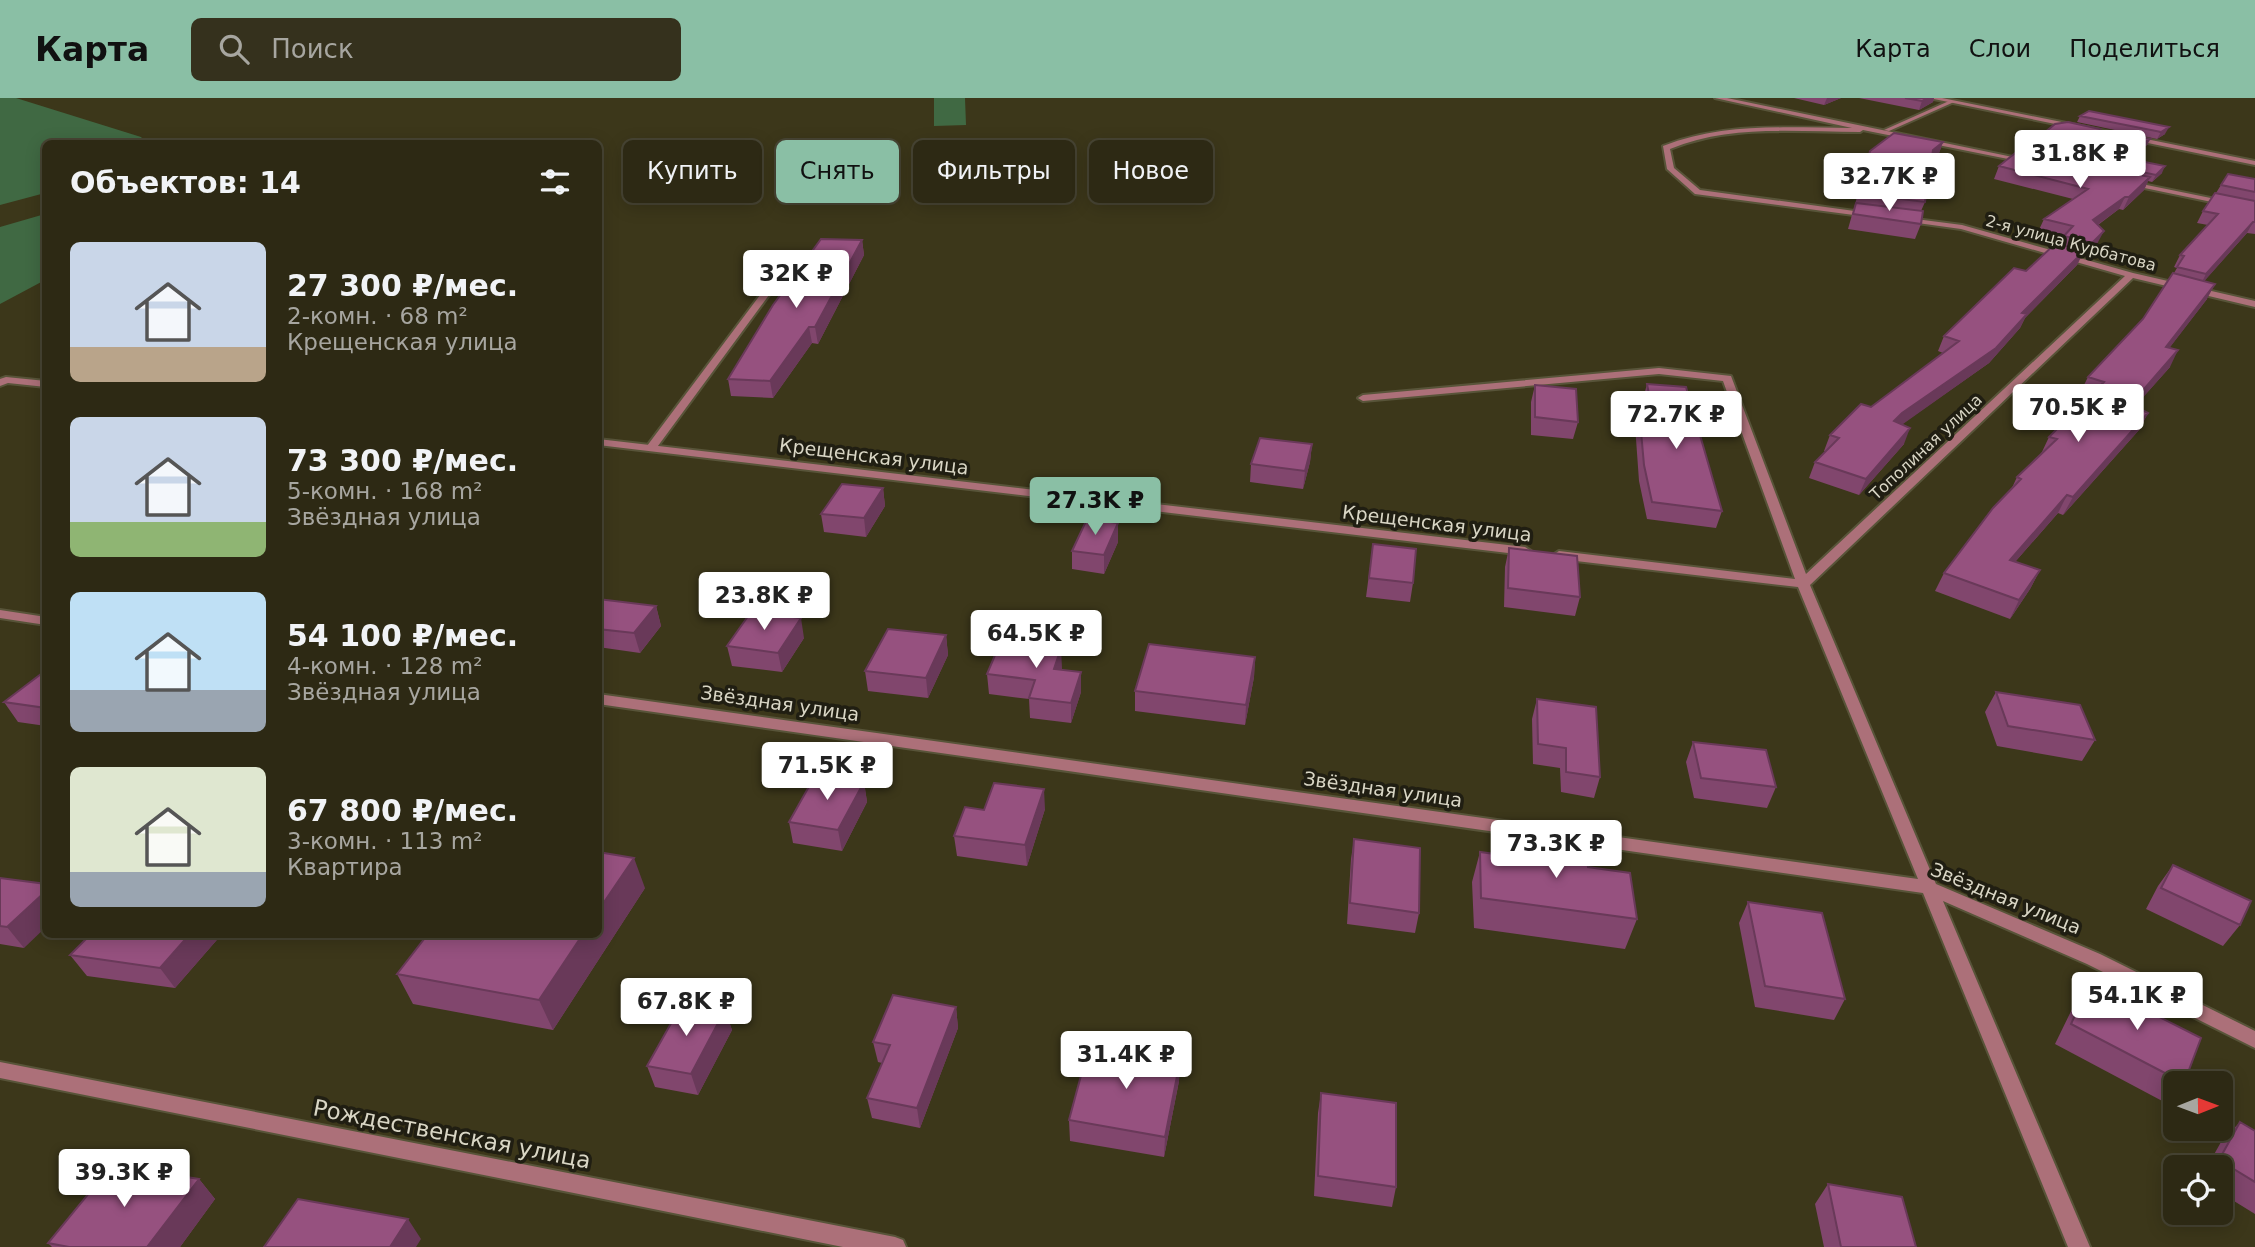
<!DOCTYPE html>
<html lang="ru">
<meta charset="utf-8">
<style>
body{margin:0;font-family:"DejaVu Sans",sans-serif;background:#35311d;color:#f1f3f6;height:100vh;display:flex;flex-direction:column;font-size:26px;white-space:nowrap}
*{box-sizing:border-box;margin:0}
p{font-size:23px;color:#a7a6a0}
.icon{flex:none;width:38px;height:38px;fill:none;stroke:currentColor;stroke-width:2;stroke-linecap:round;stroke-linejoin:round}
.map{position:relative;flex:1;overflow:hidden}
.details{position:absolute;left:42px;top:42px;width:560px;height:798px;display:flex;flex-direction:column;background:#2d2914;border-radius:10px;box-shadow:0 4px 18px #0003,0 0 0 2px #484534}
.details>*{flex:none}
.banner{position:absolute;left:623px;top:42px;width:665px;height:63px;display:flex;gap:14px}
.needle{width:46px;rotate:89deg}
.tools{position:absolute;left:2163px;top:973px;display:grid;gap:14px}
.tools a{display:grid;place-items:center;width:70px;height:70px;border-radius:10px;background:#2d2914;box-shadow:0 4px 18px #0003,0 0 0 2px #484534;font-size:35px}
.price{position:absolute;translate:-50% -60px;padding:0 16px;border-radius:7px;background:#fff;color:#222;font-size:23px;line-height:46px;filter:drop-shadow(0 2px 4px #0008)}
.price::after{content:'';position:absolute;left:50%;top:42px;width:21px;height:16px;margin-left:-10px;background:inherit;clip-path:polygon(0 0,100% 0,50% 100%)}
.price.selected{background:#8abfa5;color:#111}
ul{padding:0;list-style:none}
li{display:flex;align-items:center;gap:21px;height:175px;padding:0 28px}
li span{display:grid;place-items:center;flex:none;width:196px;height:140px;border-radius:10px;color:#555}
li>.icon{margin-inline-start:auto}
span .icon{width:84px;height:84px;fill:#fffc;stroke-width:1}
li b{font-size:30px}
h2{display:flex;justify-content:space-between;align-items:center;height:84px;padding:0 28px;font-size:30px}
.chip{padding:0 24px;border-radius:10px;background:#2d2914;box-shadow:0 4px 18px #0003,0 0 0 2px #484534;font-size:24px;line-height:63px}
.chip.selected{background:#8abfa5;color:#111}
header{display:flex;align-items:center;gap:42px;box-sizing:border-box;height:98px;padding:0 35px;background:#8abfa5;color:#111}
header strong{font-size:33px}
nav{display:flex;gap:38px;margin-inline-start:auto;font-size:24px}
.search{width:490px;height:63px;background:#35311d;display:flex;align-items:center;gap:18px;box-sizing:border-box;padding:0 24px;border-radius:10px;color:#a7a6a0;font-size:26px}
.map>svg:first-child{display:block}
.green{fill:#406943}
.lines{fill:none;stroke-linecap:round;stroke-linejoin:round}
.lane-casing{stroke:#585439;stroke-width:4}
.street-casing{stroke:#585439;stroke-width:4}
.lane{fill:#ac7079;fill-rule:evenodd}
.street{fill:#ac7079;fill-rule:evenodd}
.wall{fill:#81466d}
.shaded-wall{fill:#693959}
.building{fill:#96517f;stroke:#693959;stroke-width:2}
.labels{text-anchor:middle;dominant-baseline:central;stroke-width:7;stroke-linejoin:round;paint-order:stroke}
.far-street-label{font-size:16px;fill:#d9d6c5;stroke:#201e12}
.street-label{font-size:19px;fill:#d9d6c5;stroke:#201e12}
.near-street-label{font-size:23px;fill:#d9d6c5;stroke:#201e12}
</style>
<header>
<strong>Карта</strong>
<div class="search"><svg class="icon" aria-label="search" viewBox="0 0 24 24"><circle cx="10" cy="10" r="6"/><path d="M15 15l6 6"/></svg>Поиск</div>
<nav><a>Карта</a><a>Слои</a><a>Поделиться</a></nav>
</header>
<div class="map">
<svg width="2255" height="1149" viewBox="0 0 2255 1149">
<rect width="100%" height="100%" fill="#3c371a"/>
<path class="green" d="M 0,0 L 16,0 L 141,39 L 146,45 L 46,46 L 45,95 L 0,107 Z
M 934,0 L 965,0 L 966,27 L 934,28 Z
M 45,116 L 45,182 L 0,206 L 0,129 Z"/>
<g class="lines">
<defs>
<path id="lane" d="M 1949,3 L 1954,4 L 1889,33 L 1884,32 Z
M 2105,34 L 2110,35 L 2067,72 L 2061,72 L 2061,68 Z
M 790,157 L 797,159 L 655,352 L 647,352 L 647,348 Z"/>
<path id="street" d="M 1715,0 L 1727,0 L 2032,63 L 2028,65 L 1863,32 L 1860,34 C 1796,34 1731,26 1670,51 L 1674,70 L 1700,92 L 1869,115 L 1873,117 L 1869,119 L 1695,96 L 1667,71 L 1663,48 C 1725,24 1787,30 1852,30 Z
M 1929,0 L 1942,0 L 2255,63 L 2255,67 Z
M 2127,83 L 2255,109 L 2255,113 L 2130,87 L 2127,87 Z
M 1900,119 L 1962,127 L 2133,175 L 2255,203 L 2255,209 L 2133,180 L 1810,487 L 1936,786 L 2100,856 L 2255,933 L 2255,950 L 2087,866 L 1943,803 L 2090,1149 L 2068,1149 L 1923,795 L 598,606 L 598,596 L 1918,781 L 1798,489 L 1559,461 L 1553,457 L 1559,453 L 1795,481 L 1723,283 L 1659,276 L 1363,303 L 1358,300 L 1363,297 L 1659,270 L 1731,278 L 1806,476 L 2125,178 L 1961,131 L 1903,123 L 1899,121 Z
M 6,279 L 46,283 L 46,289 L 8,285 L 0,288 L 0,281 Z
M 598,341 L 1525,449 L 1531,453 L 1525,457 L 598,347 Z
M 0,512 L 46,519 L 46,527 L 0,520 Z
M 0,964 L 895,1139 L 903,1142 L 906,1149 L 843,1149 L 0,980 Z"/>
</defs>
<use href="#lane" class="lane-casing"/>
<use href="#street" class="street-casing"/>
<use href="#lane" class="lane"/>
<use href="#street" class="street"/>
</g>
<path class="wall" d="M 1794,0 L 1841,0 L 1824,7 Z
M 1859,0 L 1934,0 L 1933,4 L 1919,12 Z
M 2089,13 L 2165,36 L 2157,41 L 2077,24 L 2080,18 Z
M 2100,31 L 2097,37 L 2065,62 L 2077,64 L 2079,61 L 2150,41 L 2147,47 L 2126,60 L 2162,75 L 2152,84 L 2148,83 L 2144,92 L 2123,112 L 2119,111 L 2098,127 L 2097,146 L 2085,159 L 2081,158 L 2077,167 L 2025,220 L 2020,230 L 1989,265 L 1902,326 L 1904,346 L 1859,397 L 1809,380 L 1815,364 L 1826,353 L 1824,353 L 1830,337 L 1871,309 L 1943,255 L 1938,253 L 1944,238 L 2060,146 L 2062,140 L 2038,134 L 2044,121 L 2073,101 L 1994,81 L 1999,68 L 2024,53 L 2026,50 Z
M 1943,44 L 1938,58 L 1931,63 L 1925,104 L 1921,113 L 1921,126 L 1915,141 L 1848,131 L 1870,53 Z
M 2255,81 L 2255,136 L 2247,135 L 2204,183 L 2207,201 L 2169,250 L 2170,269 L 2135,308 L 2148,315 L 2139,332 L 2063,417 L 2058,415 L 2015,464 L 2040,472 L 2030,491 L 2010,521 L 1935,493 L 1944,475 L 2011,392 L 2017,379 L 2041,356 L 2049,339 L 2089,298 L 2080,295 L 2088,279 L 2143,221 L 2174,175 L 2177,170 L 2174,169 L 2180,157 L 2208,127 L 2197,125 L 2203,113 L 2216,95 L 2221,87 Z
M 862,142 L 864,157 L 818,246 L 812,245 L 773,300 L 731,298 L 728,281 Z
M 1647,286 L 1722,413 L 1716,430 L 1647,421 L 1639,383 L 1635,327 L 1639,311 L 1645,312 L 1643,301 Z
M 1535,287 L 1578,324 L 1573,341 L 1531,337 L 1531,304 Z
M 1312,346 L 1310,364 L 1303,391 L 1250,384 L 1251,366 Z
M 883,390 L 885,408 L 866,439 L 824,434 L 821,416 Z
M 1118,444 L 1104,476 L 1072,471 L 1072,453 Z
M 1373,446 L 1413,485 L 1410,504 L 1366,499 Z
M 1509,450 L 1580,499 L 1575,518 L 1504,509 L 1505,469 Z
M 46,460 L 46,474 L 40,464 Z
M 598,501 L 656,508 L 661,528 L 640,555 L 598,549 Z
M 946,537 L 948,557 L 928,600 L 868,593 L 865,573 Z
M 804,540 L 782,574 L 732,568 L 727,548 Z
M 1255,559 L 1254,579 L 1245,627 L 1135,613 L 1135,593 Z
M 1062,570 L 1061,572 L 1081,594 L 1071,625 L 1030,620 L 1029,601 L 989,596 L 987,576 Z
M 46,573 L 46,628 L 18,624 L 4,604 Z
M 1996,594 L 2095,642 L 2082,663 L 1997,648 L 1985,614 Z
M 1537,601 L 1600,679 L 1594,700 L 1561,694 L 1560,670 L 1533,666 L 1532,621 Z
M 1693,644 L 1776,689 L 1767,710 L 1694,700 L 1686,664 Z
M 864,684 L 867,704 L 842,753 L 793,745 L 789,724 Z
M 1045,711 L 1027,768 L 957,758 L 954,738 L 984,712 Z
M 1515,740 L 1588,769 L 1637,821 L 1625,851 L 1474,830 L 1472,784 L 1480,754 L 1511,758 Z
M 1354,741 L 1419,815 L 1415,835 L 1347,826 L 1351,761 Z
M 2173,767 L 2240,827 L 2223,848 L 2146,811 L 2158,788 Z
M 0,780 L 24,850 L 0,846 Z
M 645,790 L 553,932 L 413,906 L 397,876 Z
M 1748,804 L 1845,901 L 1834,922 L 1755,909 L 1739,825 Z
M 222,836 L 175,890 L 87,878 L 70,857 Z
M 2090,884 L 2184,985 L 2175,985 L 2175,995 L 2166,1005 L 2055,946 L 2075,905 Z
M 956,909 L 958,930 L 920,1030 L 872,1020 L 867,1000 L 882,965 L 878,964 L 873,944 Z
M 725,912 L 732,932 L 698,997 L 655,989 L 647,968 Z
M 1180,963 L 1179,983 L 1164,1059 L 1070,1043 L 1069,1022 Z
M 1321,995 L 1396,1089 L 1392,1109 L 1314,1098 L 1318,1015 Z
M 2240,1024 L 2255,1033 L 2255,1116 L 2221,1095 L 2221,1069 L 2207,1069 L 2221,1044 Z
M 199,1081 L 215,1101 L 180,1149 L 52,1149 L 48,1145 Z
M 1828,1086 L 1916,1149 L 1824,1149 L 1815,1106 Z"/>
<path class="shaded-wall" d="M 1827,0 L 1841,0 L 1824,7 Z
M 1927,0 L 1934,0 L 1933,4 L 1919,12 L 1922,3 Z
M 2169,29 L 2165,36 L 2157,41 L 2161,34 Z
M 2100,31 L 2097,37 L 2061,65 L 2064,58 Z
M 2150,41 L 2147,47 L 2117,66 L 2120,59 Z
M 1943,44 L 1938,58 L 1928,66 L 1933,52 Z
M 2165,68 L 2162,75 L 2152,84 L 2156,77 Z
M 2150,79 L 2144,92 L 2123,112 L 2129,99 Z
M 2125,99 L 2119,111 L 2086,135 L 2093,122 Z
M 2253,124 L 2247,135 L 2200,188 L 2206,176 Z
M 2104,133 L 2097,146 L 2085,159 L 2092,145 Z
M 862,142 L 864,157 L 818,246 L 815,229 Z
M 2084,153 L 2077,167 L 2025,220 L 2020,230 L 1989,265 L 1896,331 L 1894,323 L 1902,315 L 2022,215 Z
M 2215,186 L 2207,201 L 2158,265 L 2166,249 Z
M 809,229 L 812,245 L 773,300 L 770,283 Z
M 2178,252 L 2170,269 L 2122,323 L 2131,306 Z
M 2148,315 L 2139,332 L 2063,417 L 2073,399 Z
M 1910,330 L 1904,346 L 1859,397 L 1866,381 Z
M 1312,346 L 1310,364 L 1303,391 L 1305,373 Z
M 883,390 L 885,408 L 866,439 L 864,420 Z
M 2067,397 L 2058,415 L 2001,480 L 2010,462 Z
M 1118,425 L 1118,444 L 1104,476 L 1104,457 Z
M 2040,472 L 2030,491 L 2010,521 L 2019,502 Z
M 656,508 L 661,528 L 640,555 L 634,535 Z
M 801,520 L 804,540 L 782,574 L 778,555 Z
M 946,537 L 948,557 L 928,600 L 926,580 Z
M 1061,550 L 1062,570 L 1055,591 L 1054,571 Z
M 1255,559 L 1254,579 L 1245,627 L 1246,607 Z
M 1081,574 L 1081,594 L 1071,625 L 1071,605 Z
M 864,684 L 867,704 L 842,753 L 838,732 Z
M 1044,691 L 1045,711 L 1027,768 L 1025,747 Z
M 634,760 L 645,790 L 553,932 L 539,902 L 583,836 L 598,836 L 598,813 Z
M 46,793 L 46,829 L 24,850 L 7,829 Z
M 190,836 L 222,836 L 175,890 L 160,870 Z
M 956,909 L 958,930 L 920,1030 L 917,1010 Z
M 725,912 L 732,932 L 698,997 L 691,976 Z
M 1180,963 L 1179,983 L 1164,1059 L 1165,1039 Z
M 199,1081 L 215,1101 L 180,1149 L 147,1149 Z
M 408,1121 L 421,1141 L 416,1149 L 390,1149 Z"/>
<path class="building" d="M 1905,0 L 1927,0 L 1922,3 Z
M 2089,13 L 2169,29 L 2161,34 L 2080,18 Z
M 2068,24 L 2100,31 L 2064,58 L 2026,50 L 2055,26 Z
M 2112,33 L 2150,41 L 2120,59 L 2165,68 L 2156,77 L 2079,61 Z
M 1894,35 L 1943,44 L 1933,52 L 1925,104 L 1859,96 L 1870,53 Z
M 2019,52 L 2150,79 L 2129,99 L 2125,99 L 2093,122 L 2104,133 L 2092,145 L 2064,138 L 2073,128 L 2044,121 L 2088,91 L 1999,68 Z
M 2228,76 L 2255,81 L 2255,94 L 2221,87 Z
M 2215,95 L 2255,103 L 2255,124 L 2253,124 L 2206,176 L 2177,169 L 2184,158 L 2180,157 L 2218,116 L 2203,113 Z
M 1856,105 L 1923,113 L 1921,126 L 1853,116 Z
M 821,141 L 862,142 L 815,229 L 809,229 L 770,283 L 728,281 L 773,207 Z
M 2056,145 L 2084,153 L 2022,215 L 2027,216 L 1996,250 L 1902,315 L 1894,323 L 1910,330 L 1866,381 L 1815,364 L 1839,340 L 1830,337 L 1861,306 L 1871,309 L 1959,243 L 1944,238 L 2014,170 L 2026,173 Z
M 2173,175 L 2215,186 L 2166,249 L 2178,252 L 2131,306 L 2148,315 L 2073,399 L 2067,397 L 2010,462 L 2040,472 L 2019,502 L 1944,475 L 1993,410 L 2021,381 L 2017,379 L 2057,341 L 2049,339 L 2104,284 L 2088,279 L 2143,221 Z
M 1647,286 L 1686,289 L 1722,413 L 1652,404 L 1644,367 L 1639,311 L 1652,312 Z
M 1535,287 L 1576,291 L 1578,324 L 1535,319 Z
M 1260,340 L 1312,346 L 1305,373 L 1251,366 Z
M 842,386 L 883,390 L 864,420 L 821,416 Z
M 1087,421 L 1118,425 L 1104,457 L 1072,453 Z
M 1373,446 L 1416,451 L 1413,485 L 1369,480 Z
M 1509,450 L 1577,458 L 1580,499 L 1508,490 Z
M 598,501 L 656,508 L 634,535 L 598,531 Z
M 751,514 L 801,520 L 778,555 L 727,548 Z
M 888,531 L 946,537 L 926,580 L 865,573 Z
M 1001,543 L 1061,550 L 1054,571 L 1081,574 L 1071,605 L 1029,600 L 1035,582 L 987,576 Z
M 1149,546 L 1255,559 L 1246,607 L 1135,593 Z
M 45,573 L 46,610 L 4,604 Z
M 1996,594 L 2080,607 L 2095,642 L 2008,628 Z
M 1537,601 L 1596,609 L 1600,679 L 1566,674 L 1566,650 L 1538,646 Z
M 1693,644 L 1766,652 L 1776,689 L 1701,680 Z
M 816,676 L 864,684 L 838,732 L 789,724 Z
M 994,685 L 1044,691 L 1025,747 L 954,738 L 965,709 L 984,712 Z
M 1515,740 L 1585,749 L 1588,769 L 1630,775 L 1637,821 L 1481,800 L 1480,754 L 1517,759 Z
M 1354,741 L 1420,750 L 1419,815 L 1350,805 Z
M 598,754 L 634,760 L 598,813 Z
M 2173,767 L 2251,803 L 2240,827 L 2161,790 Z
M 0,780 L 46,786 L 46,793 L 7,829 L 0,828 Z
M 1748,804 L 1822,815 L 1845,901 L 1765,888 Z
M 91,836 L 190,836 L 160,870 L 70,857 Z
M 428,836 L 583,836 L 539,902 L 397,876 Z
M 2090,884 L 2201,940 L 2184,985 L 2071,926 Z
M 893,897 L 956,909 L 917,1010 L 867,1000 L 890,947 L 873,944 Z
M 683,904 L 725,912 L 691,976 L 647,968 Z
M 1089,948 L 1180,963 L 1165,1039 L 1069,1022 Z
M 1321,995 L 1396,1005 L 1396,1089 L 1318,1078 Z
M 2240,1024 L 2255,1033 L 2255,1084 L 2219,1062 Z
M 112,1067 L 199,1081 L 147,1149 L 69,1149 L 48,1145 Z
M 1828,1086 L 1902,1099 L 1916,1149 L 1841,1149 Z
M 298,1101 L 408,1121 L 390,1149 L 264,1149 Z"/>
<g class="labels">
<g class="far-street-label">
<text transform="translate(2071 145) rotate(15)">2-я улица Курбатова</text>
<text transform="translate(1926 349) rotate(-43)">Тополиная улица</text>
</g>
<g class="street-label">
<text transform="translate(874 358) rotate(7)">Крещенская улица</text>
<text transform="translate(1437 425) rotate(7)">Крещенская улица</text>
<text transform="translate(780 605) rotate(8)">Звёздная улица</text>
<text transform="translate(1383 691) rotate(8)">Звёздная улица</text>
<text transform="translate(2006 800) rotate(22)">Звёздная улица</text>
</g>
<g class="near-street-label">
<text transform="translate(452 1036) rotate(11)">Рождественская улица</text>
</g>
</g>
</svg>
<div class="tools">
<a><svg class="needle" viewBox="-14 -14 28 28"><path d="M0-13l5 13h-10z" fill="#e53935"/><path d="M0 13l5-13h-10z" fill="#a7a6a0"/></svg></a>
<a><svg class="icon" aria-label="locate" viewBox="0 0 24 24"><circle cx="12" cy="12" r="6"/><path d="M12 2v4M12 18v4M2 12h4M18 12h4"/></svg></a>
</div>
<b class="price" style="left:2080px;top:92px">31.8K ₽</b>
<b class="price" style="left:1889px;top:115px">32.7K ₽</b>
<b class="price" style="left:796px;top:212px">32K ₽</b>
<b class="price" style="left:2078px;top:346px">70.5K ₽</b>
<b class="price" style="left:1676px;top:353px">72.7K ₽</b>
<b class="price selected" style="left:1095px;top:439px">27.3K ₽</b>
<b class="price" style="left:764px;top:534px">23.8K ₽</b>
<b class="price" style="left:1036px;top:572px">64.5K ₽</b>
<b class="price" style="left:827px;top:704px">71.5K ₽</b>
<b class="price" style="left:1556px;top:782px">73.3K ₽</b>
<b class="price" style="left:2137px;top:934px">54.1K ₽</b>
<b class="price" style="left:686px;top:940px">67.8K ₽</b>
<b class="price" style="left:1126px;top:993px">31.4K ₽</b>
<b class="price" style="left:124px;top:1111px">39.3K ₽</b>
<div class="banner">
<a class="chip">Купить</a>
<a class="chip selected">Снять</a>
<a class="chip">Фильтры</a>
<a class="chip">Новое</a>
</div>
<section class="details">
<h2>Объектов: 14<svg class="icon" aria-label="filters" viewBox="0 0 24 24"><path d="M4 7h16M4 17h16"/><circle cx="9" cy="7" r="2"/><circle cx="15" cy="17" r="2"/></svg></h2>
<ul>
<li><span style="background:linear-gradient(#c9d6e8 75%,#b9a48a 0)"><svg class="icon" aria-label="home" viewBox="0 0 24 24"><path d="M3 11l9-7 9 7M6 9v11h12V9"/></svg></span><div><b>27 300 ₽/мес.</b><p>2-комн. · 68 m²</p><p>Крещенская улица</p></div></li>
<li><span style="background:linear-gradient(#c9d6e8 75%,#8fb573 0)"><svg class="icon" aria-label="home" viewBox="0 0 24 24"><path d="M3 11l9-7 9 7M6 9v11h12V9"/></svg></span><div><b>73 300 ₽/мес.</b><p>5-комн. · 168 m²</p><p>Звёздная улица</p></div></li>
<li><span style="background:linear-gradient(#bfe0f5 70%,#9aa5b1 0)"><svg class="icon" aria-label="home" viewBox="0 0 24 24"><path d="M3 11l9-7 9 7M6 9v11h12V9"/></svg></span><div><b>54 100 ₽/мес.</b><p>4-комн. · 128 m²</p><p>Звёздная улица</p></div></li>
<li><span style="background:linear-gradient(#dfe7d0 75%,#9aa5b1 0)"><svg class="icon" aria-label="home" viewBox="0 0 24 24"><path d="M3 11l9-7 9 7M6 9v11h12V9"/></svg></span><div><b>67 800 ₽/мес.</b><p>3-комн. · 113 m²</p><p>Квартира</p></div></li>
</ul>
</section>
</div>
